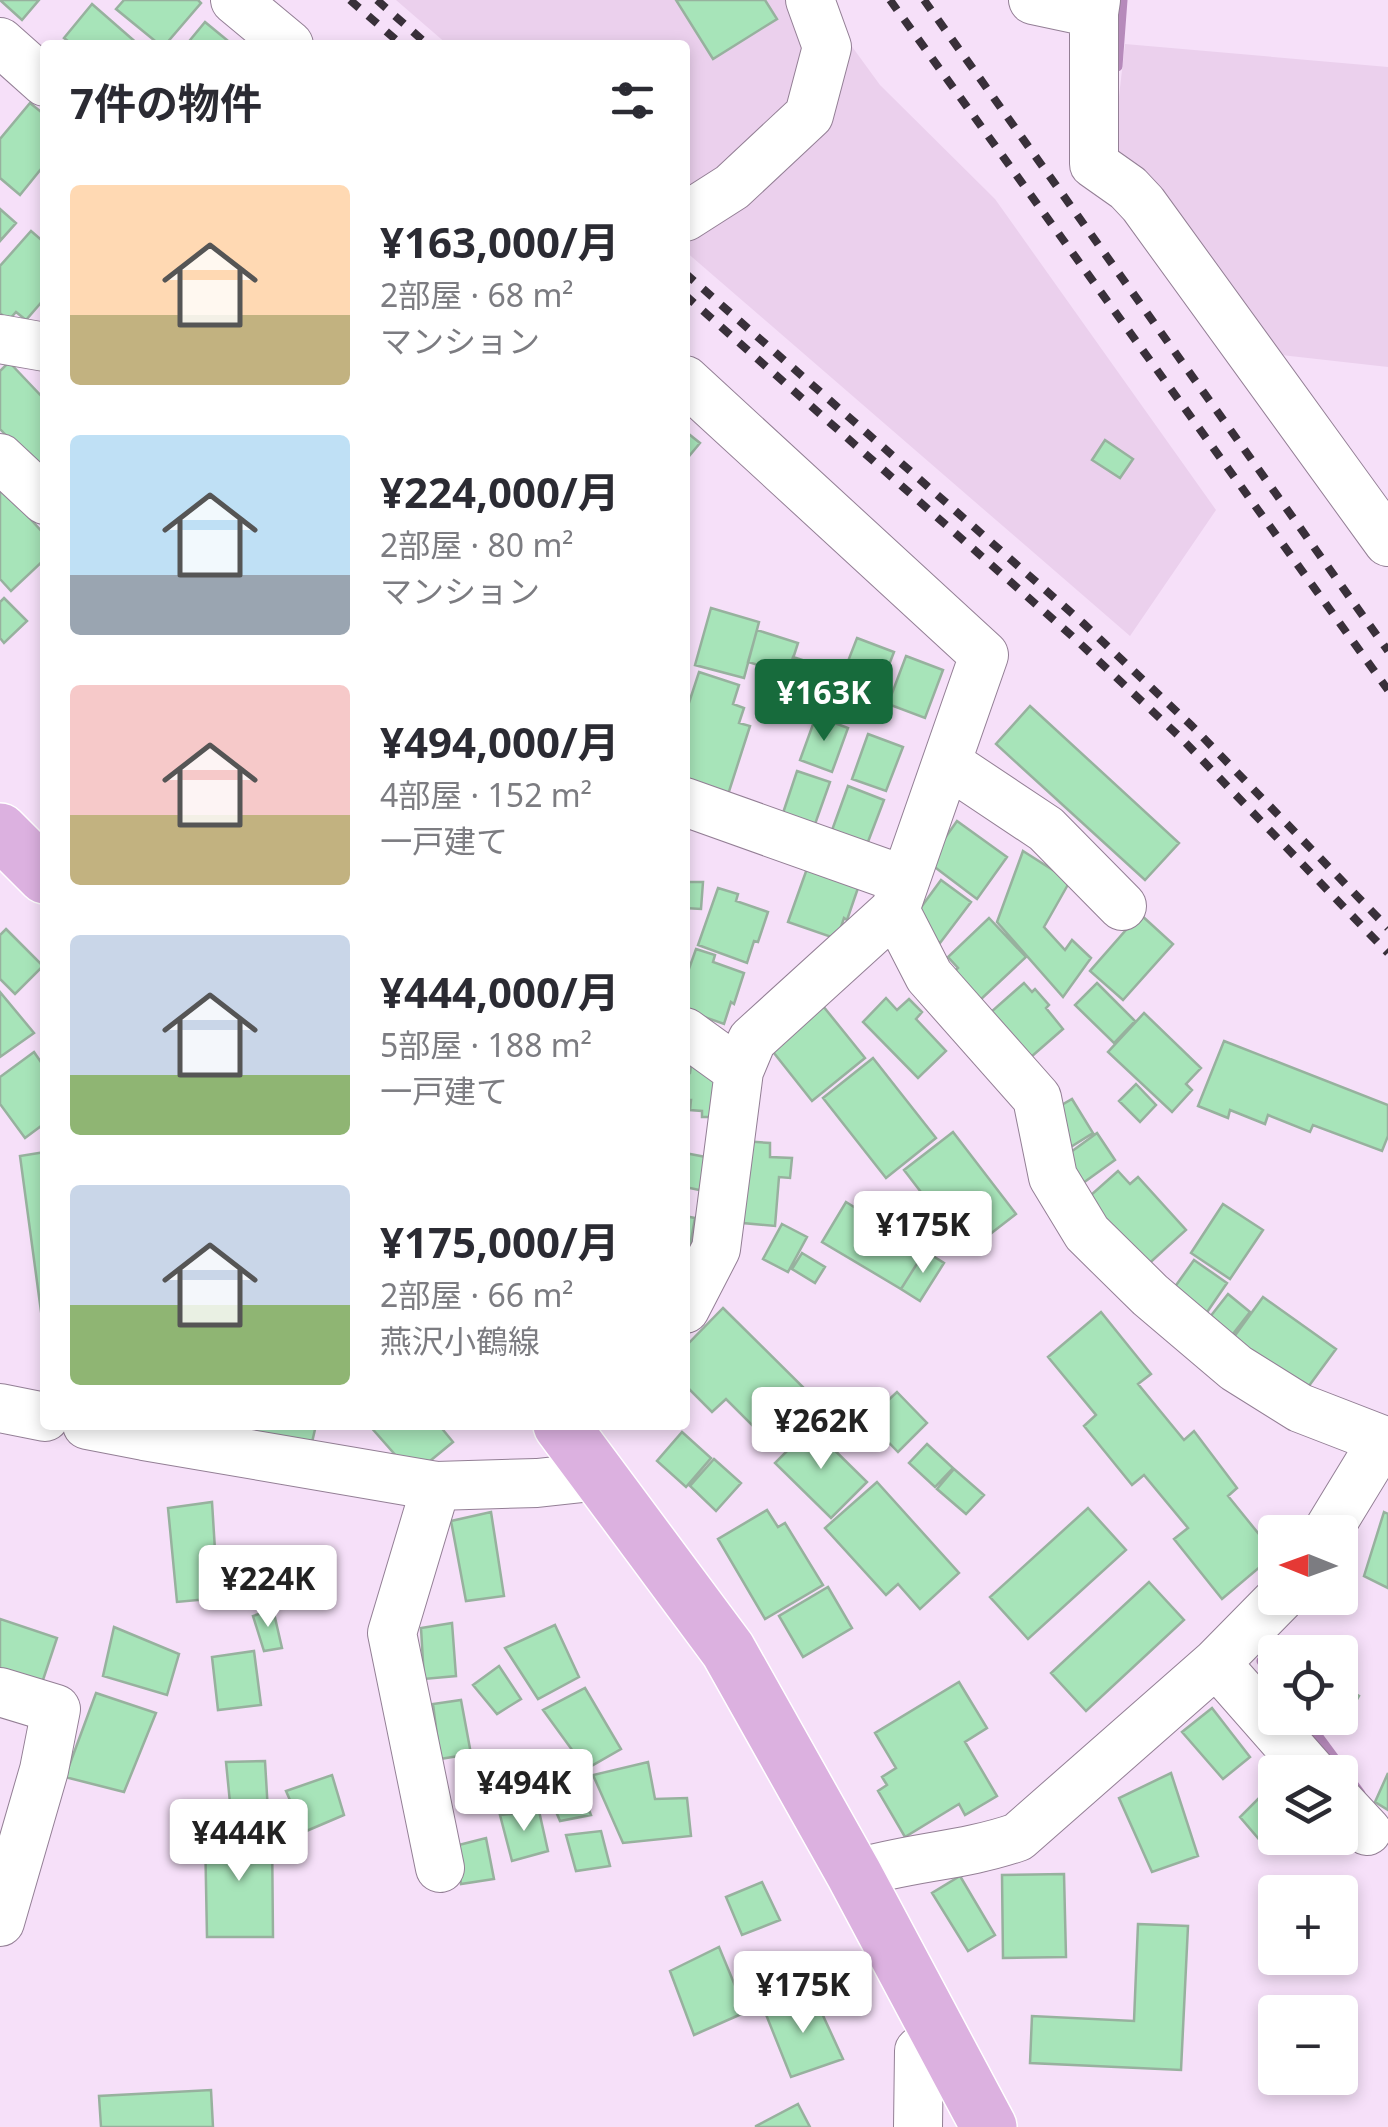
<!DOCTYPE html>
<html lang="ja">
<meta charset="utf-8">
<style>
body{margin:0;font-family:"Noto Sans","Noto Sans JP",sans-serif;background:#f7f7f7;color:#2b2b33;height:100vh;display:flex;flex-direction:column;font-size:38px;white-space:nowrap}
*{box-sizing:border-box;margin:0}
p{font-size:32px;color:#7c7c81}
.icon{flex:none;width:55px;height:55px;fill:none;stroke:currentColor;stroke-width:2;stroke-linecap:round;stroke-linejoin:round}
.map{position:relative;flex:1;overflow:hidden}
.panel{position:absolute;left:40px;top:40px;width:650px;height:1390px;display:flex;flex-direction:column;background:#fff;border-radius:10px;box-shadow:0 5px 15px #0003}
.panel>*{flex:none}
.needle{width:65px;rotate:271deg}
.controls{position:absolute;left:1258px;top:1515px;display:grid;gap:20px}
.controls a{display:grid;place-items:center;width:100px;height:100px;border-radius:10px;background:#fff;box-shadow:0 5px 15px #0003;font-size:50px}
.price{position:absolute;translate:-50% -85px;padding:0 22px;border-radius:10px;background:#fff;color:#222;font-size:32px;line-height:65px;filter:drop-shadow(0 2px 5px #0008)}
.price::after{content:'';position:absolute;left:50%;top:60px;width:30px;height:22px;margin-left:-15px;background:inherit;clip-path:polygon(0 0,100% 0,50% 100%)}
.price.current{background:#176b3c;color:#fff}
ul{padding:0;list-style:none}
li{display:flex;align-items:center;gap:30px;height:250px;padding:0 30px}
li span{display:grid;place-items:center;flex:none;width:280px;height:200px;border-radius:10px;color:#555}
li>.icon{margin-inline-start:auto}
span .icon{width:120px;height:120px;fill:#fffc;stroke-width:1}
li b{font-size:42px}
h2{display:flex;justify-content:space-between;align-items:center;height:120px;padding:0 30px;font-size:42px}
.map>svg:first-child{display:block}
.built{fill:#ebd0ed}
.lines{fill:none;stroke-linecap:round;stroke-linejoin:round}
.stream{stroke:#b68abb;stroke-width:11}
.building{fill:#a7e4b9;stroke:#97b19e;stroke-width:2.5}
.minor-casing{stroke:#937f95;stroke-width:50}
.major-casing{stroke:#fff;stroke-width:58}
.minor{stroke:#fff;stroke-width:48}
.major{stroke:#dcb1e0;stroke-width:55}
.rail{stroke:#39303a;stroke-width:8;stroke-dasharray:12 12;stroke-linecap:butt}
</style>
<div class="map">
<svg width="1388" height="2127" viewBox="0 0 1388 2127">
<rect width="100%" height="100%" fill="#f6e0f9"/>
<path class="built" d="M 396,0 L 818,0 L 880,85 L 995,199 L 1216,510 L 1130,636 L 685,251 L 685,45 L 448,45 Z
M 1125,44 L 1388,67 L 1388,367 L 1254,352 L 1113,149 Z"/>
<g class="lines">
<path class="stream" d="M 1117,66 L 1122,0
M 1262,1661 L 1275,1678
M 1304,1718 L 1360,1794"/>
</g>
<path class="building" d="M 0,0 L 39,0 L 22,20 Z
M 124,0 L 198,0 L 201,3 L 165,45 L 160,45 L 116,9 Z
M 676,0 L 765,0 L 777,19 L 713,59 Z
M 92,4 L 139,45 L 73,45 L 64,38 Z
M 205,22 L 233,45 L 186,45 Z
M 30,103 L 45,115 L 45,164 L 20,195 L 0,178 L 0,139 Z
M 0,209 L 16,223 L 0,241 Z
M 31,231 L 45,243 L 45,298 L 26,320 L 16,312 L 8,321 L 0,313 L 0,266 Z
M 9,362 L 45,400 L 45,476 L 0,429 L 0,371 Z
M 685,431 L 700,443 L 685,461 Z
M 1105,440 L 1133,459 L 1120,478 L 1092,460 Z
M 0,486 L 45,535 L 45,559 L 11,591 L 0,579 Z
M 4,598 L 27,621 L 4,643 L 0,638 L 0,602 Z
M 711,608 L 759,622 L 744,678 L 695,665 Z
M 757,630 L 798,643 L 788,674 L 748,662 Z
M 857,638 L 894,652 L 875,701 L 838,687 Z
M 906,656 L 943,670 L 925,718 L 888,704 Z
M 793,657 L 827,668 L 819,693 L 785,683 Z
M 699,672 L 739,685 L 733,704 L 744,708 L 739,723 L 750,726 L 725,804 L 685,791 L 685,715 Z
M 1030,706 L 1179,843 L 1145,880 L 996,744 Z
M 816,716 L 848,728 L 832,772 L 800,760 Z
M 868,734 L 903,747 L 886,791 L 852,779 Z
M 797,771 L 830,782 L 814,827 L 782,816 Z
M 848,786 L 884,800 L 866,847 L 831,833 Z
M 957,821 L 1007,857 L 977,899 L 928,862 Z
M 1023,851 L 1070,881 L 1044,927 L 1065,950 L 1072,940 L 1091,958 L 1063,997 L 997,922 Z
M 809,863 L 858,888 L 847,920 L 844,918 L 837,939 L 788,922 Z
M 941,880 L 971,902 L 940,943 L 911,921 Z
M 685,882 L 703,882 L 701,909 L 685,908 Z
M 718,888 L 738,894 L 736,901 L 768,912 L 758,942 L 754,941 L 747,963 L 698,945 Z
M 1140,914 L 1173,944 L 1123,1000 L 1090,971 Z
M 989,918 L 1026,957 L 978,1002 L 952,974 L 958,968 L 948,957 Z
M 6,929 L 43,966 L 15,994 L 0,979 L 0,935 Z
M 696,949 L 715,955 L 713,962 L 744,973 L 734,1004 L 731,1002 L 724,1024 L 685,1010 L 685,980 Z
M 1024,983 L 1032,992 L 1035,989 L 1049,1005 L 1046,1008 L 1063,1029 L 1031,1057 L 991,1012 Z
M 1097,983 L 1135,1021 L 1114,1043 L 1075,1005 Z
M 0,992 L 34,1033 L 0,1057 Z
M 886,998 L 897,1010 L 909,999 L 922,1012 L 916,1019 L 946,1051 L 918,1078 L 863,1022 Z
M 823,1006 L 865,1058 L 812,1101 L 770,1048 Z
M 1144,1013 L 1201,1068 L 1186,1084 L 1192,1090 L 1172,1112 L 1108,1052 Z
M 1224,1041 L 1388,1105 L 1388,1136 L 1382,1151 L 1313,1125 L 1310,1132 L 1268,1115 L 1265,1124 L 1230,1110 L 1228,1118 L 1198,1106 Z
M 34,1052 L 45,1068 L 45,1123 L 25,1138 L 0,1104 L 0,1077 Z
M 873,1058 L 936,1138 L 886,1178 L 823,1098 Z
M 691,1066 L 709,1067 L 724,1075 L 722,1117 L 702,1117 L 702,1111 L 690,1110 L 691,1100 L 685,1100 L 685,1073 L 690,1073 Z
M 1136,1084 L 1156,1105 L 1140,1122 L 1119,1101 Z
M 1072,1099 L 1093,1133 L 1069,1148 L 1048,1113 Z
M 953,1132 L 1016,1214 L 967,1252 L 904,1170 Z
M 1097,1133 L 1115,1160 L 1083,1183 L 1064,1157 Z
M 743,1141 L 770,1143 L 770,1157 L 792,1158 L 790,1178 L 779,1177 L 775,1226 L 743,1223 Z
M 45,1152 L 45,1341 L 20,1156 Z
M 685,1153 L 711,1158 L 704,1191 L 685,1187 Z
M 1118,1171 L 1130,1184 L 1138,1177 L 1186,1230 L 1143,1269 L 1082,1203 Z
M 846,1202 L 925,1251 L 901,1289 L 822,1242 Z
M 1223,1204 L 1263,1230 L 1230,1279 L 1191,1253 Z
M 685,1216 L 695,1218 L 689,1252 L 685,1252 Z
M 782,1224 L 807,1237 L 788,1272 L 763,1259 Z
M 925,1251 L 944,1263 L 920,1301 L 901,1289 Z
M 802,1253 L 825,1267 L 815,1283 L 792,1269 Z
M 1194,1260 L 1227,1283 L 1201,1321 L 1167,1298 Z
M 1228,1294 L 1250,1312 L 1229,1339 L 1206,1322 Z
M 1263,1297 L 1336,1349 L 1303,1394 L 1231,1341 Z
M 723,1308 L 820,1404 L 776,1449 L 726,1399 L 712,1412 L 685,1385 L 685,1347 Z
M 1101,1312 L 1151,1374 L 1138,1384 L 1184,1440 L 1194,1431 L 1237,1488 L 1228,1496 L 1275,1554 L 1222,1599 L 1174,1539 L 1188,1528 L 1144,1475 L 1132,1485 L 1084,1426 L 1096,1415 L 1048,1357 Z
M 897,1392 L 927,1423 L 898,1452 L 867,1420 Z
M 242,1425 L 316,1425 L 310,1451 L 240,1434 Z
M 369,1425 L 439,1425 L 453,1442 L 413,1475 Z
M 811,1427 L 867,1482 L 831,1518 L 775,1463 Z
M 682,1432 L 711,1458 L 686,1487 L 657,1461 Z
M 927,1444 L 953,1468 L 935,1487 L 909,1463 Z
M 714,1459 L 741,1483 L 716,1511 L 690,1486 Z
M 954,1469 L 984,1495 L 966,1514 L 937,1489 Z
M 877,1482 L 959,1573 L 920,1609 L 898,1584 L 886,1595 L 825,1528 Z
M 212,1502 L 218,1598 L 177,1602 L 168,1508 Z
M 1088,1508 L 1126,1550 L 1028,1639 L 990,1597 Z
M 767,1510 L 778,1527 L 785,1523 L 823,1585 L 765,1619 L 718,1539 Z
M 491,1512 L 504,1596 L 466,1601 L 451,1521 Z
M 1384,1512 L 1388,1514 L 1388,1588 L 1364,1576 Z
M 1149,1582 L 1184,1620 L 1086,1711 L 1051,1673 Z
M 828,1587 L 852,1628 L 803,1657 L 779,1616 Z
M 273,1609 L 282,1648 L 264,1651 L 253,1616 Z
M 0,1619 L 57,1638 L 40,1689 L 0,1676 Z
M 452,1623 L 456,1676 L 424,1679 L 421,1628 Z
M 555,1625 L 579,1677 L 538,1699 L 505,1648 Z
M 114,1627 L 179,1654 L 167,1695 L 103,1676 Z
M 254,1651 L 261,1705 L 218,1710 L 212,1657 Z
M 499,1666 L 521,1699 L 497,1714 L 473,1685 Z
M 959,1682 L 987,1728 L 965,1742 L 997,1796 L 965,1815 L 959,1804 L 905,1837 L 878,1791 L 887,1785 L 882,1777 L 896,1768 L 875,1733 Z
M 1340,1684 L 1359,1696 L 1340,1729 L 1326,1718 L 1340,1718 Z
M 585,1688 L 621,1749 L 586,1769 L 543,1710 Z
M 96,1693 L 156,1713 L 124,1792 L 65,1777 Z
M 461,1700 L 471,1754 L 440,1759 L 433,1704 Z
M 1212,1708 L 1250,1757 L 1223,1779 L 1182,1732 Z
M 265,1761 L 268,1812 L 231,1813 L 226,1762 Z
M 648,1762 L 655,1799 L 687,1798 L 691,1836 L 623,1843 L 593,1775 Z
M 1171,1773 L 1198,1856 L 1152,1872 L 1119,1798 Z
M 1388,1773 L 1388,1810 L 1375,1802 Z
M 332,1775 L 344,1815 L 304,1832 L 286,1791 Z
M 577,1780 L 591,1815 L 560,1821 L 546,1788 Z
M 1268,1789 L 1275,1799 L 1275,1838 L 1302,1838 L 1269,1851 L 1240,1817 Z
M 539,1811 L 548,1851 L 512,1861 L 500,1815 Z
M 601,1831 L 610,1866 L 576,1871 L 566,1835 Z
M 205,1832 L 272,1832 L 273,1937 L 207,1937 Z
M 486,1838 L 494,1879 L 461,1884 L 455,1846 Z
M 1064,1874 L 1066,1957 L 1003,1958 L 1002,1875 Z
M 960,1876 L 995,1935 L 968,1951 L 932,1893 Z
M 762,1882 L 780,1920 L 742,1935 L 726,1897 Z
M 1138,1924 L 1188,1926 L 1181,2070 L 1030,2063 L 1032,2016 L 1134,2021 Z
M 719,1947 L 746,2012 L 694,2035 L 670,1971 Z
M 814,1996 L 843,2059 L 791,2077 L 765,2012 Z
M 211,2090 L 213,2127 L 101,2127 L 99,2096 Z
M 798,2104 L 810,2127 L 756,2127 L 756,2126 Z"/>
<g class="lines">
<defs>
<path id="minor" d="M 235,0 L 289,45
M 1033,0 L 1094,13 L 1096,0
M 1094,13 L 1094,164 L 1128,188 L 1143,204 L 1388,542
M 0,42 L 45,82
M 685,217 L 732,187 L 809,115 L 827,47 L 810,0
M 0,339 L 45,347
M 685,380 L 984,655 L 895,910 L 929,976 L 1037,1098 L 1053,1177 L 1087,1233 L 1150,1295 L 1236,1368 L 1300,1408 L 1388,1442
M 0,458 L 45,500
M 947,763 L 1046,829 L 1122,906
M 685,802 L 904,880
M 685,1032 L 739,1071
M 685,1309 L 716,1249 L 739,1071 L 752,1040 L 895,910
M 0,1408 L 45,1417
M 87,1425 L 144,1436 L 175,1426
M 144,1436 L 436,1486 L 537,1483 L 601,1476
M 436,1486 L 392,1633 L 440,1868
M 1327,1532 L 1383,1440
M 1216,1663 L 1312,1772
M 0,1692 L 56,1709 L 44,1770 L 0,1922
M 1340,1802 L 1367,1831
M 854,1874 C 909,1857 964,1856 1018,1837 L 1216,1663 L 1280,1598
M 918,2127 L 919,2051 L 940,2032"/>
<path id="major" d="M 0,831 L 45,876
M 561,1425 L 728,1650 L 854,1874 L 989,2127"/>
</defs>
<use href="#minor" class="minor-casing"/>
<use href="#major" class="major-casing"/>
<use href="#minor" class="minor"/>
<use href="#major" class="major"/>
<path class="rail" d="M 350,0 L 402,45
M 377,0 L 428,45
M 890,0 L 1388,690
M 924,0 L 1388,651
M 685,273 L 1083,623 L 1192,726 L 1388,928
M 685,295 L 1072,636 L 1181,738 L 1388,953"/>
</g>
</svg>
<div class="controls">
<a><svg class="needle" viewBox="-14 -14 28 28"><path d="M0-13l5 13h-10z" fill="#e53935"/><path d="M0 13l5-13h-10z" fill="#7c7c81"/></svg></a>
<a><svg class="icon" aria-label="locate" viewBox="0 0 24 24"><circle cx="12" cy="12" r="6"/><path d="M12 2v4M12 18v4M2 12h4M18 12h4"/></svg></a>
<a><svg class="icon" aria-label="layers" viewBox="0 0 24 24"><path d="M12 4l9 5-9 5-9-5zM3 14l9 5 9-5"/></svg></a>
<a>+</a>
<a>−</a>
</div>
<b class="price current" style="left:824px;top:744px">¥163K</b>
<b class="price" style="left:923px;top:1276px">¥175K</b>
<b class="price" style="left:821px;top:1472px">¥262K</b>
<b class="price" style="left:268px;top:1630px">¥224K</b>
<b class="price" style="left:524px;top:1834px">¥494K</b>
<b class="price" style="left:239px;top:1884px">¥444K</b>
<b class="price" style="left:803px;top:2036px">¥175K</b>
<section class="panel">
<h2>7件の物件<svg class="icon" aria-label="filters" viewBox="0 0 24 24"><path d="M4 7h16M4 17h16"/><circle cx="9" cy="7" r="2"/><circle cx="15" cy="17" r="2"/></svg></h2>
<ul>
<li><span style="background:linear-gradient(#ffd9b3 65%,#c2b280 0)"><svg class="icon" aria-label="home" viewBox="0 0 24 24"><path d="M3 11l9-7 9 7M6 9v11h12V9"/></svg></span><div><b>¥163,000/月</b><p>2部屋 · 68 m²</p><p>マンション</p></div></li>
<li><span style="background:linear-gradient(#bfe0f5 70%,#9aa5b1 0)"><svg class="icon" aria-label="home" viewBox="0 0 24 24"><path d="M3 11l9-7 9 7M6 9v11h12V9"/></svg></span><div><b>¥224,000/月</b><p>2部屋 · 80 m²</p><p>マンション</p></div></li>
<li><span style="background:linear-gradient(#f6c9c9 65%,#c2b280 0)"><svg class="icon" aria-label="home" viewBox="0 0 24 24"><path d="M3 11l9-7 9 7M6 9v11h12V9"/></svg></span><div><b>¥494,000/月</b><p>4部屋 · 152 m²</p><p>一戸建て</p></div></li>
<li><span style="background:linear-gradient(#c9d6e8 70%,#8fb573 0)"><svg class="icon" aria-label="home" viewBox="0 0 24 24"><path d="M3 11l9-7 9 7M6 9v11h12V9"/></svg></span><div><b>¥444,000/月</b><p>5部屋 · 188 m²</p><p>一戸建て</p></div></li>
<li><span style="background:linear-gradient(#c9d6e8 60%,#8fb573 0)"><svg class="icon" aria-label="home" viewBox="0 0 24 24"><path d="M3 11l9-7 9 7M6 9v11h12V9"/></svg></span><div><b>¥175,000/月</b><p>2部屋 · 66 m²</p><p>燕沢小鶴線</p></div></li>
</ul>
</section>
</div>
